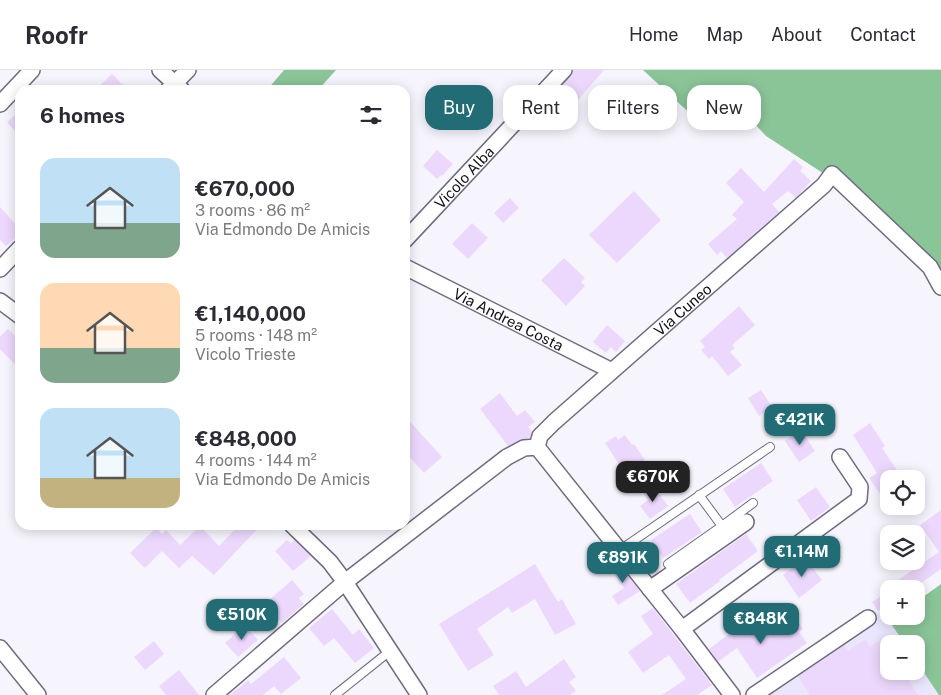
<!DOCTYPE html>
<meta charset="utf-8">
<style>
body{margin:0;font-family:"Public Sans",sans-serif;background:#f2f2f3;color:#2b2b33;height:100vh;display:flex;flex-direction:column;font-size:19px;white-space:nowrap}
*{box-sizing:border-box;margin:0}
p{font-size:16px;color:#7c7c81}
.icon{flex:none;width:28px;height:28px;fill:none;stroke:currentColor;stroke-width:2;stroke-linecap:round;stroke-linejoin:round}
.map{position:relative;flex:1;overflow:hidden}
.details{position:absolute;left:15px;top:15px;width:395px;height:445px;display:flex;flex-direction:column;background:#fff;border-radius:15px;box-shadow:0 2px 12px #0003}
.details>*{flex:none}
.top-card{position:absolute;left:425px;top:15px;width:440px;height:45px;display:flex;gap:10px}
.tools{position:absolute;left:880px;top:400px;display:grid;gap:10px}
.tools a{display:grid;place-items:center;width:45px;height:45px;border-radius:10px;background:#fff;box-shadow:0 2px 12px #0003;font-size:25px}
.price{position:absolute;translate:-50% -42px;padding:0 11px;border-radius:10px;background:#226c76;color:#fff;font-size:16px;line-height:32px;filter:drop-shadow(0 1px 2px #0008)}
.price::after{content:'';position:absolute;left:50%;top:30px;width:15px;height:11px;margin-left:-8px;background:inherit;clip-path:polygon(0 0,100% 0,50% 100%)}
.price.on{background:#222;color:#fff}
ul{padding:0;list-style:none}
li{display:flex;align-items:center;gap:15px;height:125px;padding:0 25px}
li span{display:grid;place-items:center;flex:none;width:140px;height:100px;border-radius:15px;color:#555}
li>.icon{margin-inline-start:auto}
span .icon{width:60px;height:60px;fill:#fffc;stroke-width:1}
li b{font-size:21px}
h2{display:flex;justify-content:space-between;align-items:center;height:60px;padding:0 25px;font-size:21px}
.pill{padding:0 18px;border-radius:15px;background:#fff;box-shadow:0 2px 12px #0003;font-size:18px;line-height:45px}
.pill.on{background:#226c76;color:#fff}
header{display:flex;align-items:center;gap:30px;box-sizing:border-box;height:70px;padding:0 25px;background:#fff;border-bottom:1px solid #e1e1e2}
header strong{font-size:24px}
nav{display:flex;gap:28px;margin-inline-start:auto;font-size:18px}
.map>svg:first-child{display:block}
.built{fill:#eae6fe}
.forest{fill:#8ac598}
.building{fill:#ecd8fc}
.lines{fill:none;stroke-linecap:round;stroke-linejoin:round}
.lane-casing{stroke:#6f6b7f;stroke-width:10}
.street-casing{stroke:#6f6b7f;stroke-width:18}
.lane{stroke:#fff;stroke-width:8}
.street{stroke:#fff;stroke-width:15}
.labels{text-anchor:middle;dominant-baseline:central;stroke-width:4.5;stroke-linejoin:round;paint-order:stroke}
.street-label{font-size:15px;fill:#121118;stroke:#fff}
</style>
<header>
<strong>Roofr</strong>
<nav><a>Home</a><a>Map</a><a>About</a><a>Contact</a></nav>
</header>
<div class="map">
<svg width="941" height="625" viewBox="0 0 941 625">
<rect width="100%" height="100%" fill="#f6f5fe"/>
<path class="built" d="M 873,540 L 889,551 L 905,574 L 889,574 L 889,601 L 916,601 L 916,591 L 939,625 L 749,625 Z"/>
<path class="forest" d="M 284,0 L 336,0 L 318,20 L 267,20 Z
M 643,0 L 941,0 L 941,201 L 903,161 L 878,139 L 766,66 L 724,21 L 697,50 Z
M 941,514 L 941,625 L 939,625 L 916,591 L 916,574 L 905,574 L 889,551 L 896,546 L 916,546 L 916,532 Z"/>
<path class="building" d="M 573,0 L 604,0 L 552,60 L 534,46 L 571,6 Z
M 112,4 L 128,20 L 95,20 Z
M 20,41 L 20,67 L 7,52 Z
M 437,80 L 453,94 L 442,106 L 441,105 L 437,109 L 423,96 Z
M 794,89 L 803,97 L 800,101 L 811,111 L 796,128 L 788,121 L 772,134 L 779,142 L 727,188 L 721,181 L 717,185 L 708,174 L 737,149 L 732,145 L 744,132 L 726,113 L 741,98 L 764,122 Z
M 634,121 L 661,150 L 617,193 L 589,165 Z
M 510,128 L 519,138 L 503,153 L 494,143 Z
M 0,137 L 20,159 L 20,164 L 6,176 L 0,170 Z
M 472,153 L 488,168 L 468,189 L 452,174 Z
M 564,188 L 585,208 L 581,212 L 585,216 L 566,236 L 541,210 Z
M 739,236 L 755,255 L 732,275 L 735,278 L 730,282 L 742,295 L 728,306 L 712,286 L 709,289 L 701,280 L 705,277 L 700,271 Z
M 607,255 L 625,271 L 616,282 L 611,277 L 606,283 L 593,272 Z
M 8,259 L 20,271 L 20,300 L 0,279 L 0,266 Z
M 761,320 L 772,337 L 759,346 L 748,328 Z
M 500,323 L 517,346 L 525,340 L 535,352 L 528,357 L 532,362 L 530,367 L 508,376 L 480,339 Z
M 405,346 L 442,387 L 424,403 L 405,382 Z
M 870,353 L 885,376 L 882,378 L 903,409 L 889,409 L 889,424 L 883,428 L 869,408 L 877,403 L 853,365 Z
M 801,360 L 815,381 L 799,392 L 785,371 Z
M 625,365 L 632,375 L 634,374 L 645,390 L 625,403 L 605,373 L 616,366 L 618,370 Z
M 761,393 L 773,411 L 735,437 L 723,419 Z
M 653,415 L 668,436 L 650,449 L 640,436 L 648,430 L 643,422 Z
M 816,417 L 830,437 L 811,451 L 797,430 Z
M 941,440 L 941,499 L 913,519 L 885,519 L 939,482 L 920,455 Z
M 690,444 L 702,462 L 663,488 L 651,470 Z
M 239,455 L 261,455 L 214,505 L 192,486 L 179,498 L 162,481 L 145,498 L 130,483 L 156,458 L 162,464 L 166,460 L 180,475 L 200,456 L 219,476 Z
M 746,464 L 758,481 L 719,510 L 720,511 L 690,533 L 676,514 Z
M 287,470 L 291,474 L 294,470 L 311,486 L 293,501 L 275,481 Z
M 805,488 L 822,510 L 799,528 L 783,505 Z
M 616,491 L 640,521 L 618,535 L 612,526 L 624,518 L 609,497 Z
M 535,494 L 558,532 L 562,529 L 576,554 L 555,565 L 535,529 L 512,543 L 508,537 L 477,559 L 494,585 L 468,601 L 439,554 Z
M 292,510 L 304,524 L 299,528 L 304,534 L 282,553 L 272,542 L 276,540 L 268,531 Z
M 889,521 L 889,534 L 878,541 L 872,532 Z
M 653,538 L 712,615 L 697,625 L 662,625 L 686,609 L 669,585 L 643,603 L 628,582 L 653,564 L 641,546 Z
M 332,539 L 353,565 L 359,559 L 374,578 L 355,593 L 334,568 L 324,576 L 309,558 Z
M 749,549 L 763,568 L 789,550 L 792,554 L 797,551 L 803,559 L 799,562 L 807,573 L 757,608 L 737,578 L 718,592 L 709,579 Z
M 245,555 L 258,570 L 238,587 L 225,573 Z
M 889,564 L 889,601 L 903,601 L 918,625 L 810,625 L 798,606 L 844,575 L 848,581 L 865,570 L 870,577 Z
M 154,571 L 164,584 L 145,600 L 134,587 Z
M 284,587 L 301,608 L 281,624 L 274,616 L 263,625 L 230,625 L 248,610 L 251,614 Z
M 564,589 L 576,607 L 569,612 L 576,621 L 570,625 L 499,625 L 493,616 L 516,601 L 526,617 Z
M 179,600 L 199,625 L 166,625 L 159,616 Z"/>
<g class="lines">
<defs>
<path id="lane" d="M 722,456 L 753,433
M 620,480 L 770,377
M 668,494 L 722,456 L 699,425
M 335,625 L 390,581"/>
<g id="street">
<path d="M 160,0 L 182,20"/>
<path d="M 168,20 L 188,0"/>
<path d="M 0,34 L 32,0"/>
<path id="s1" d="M 405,170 L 564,0"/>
<path id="s2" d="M 405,197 L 612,301"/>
<path d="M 0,199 L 20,178"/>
<path d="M 0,231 L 20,246"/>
<path id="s3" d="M 537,377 L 540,366 L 554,352 L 824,115 L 832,104 L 930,197 L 941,217"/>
<path d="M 292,455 L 330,492 L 345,512 L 419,625"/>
<path d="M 650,519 L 746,452"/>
<path d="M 682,559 L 859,429 L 860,417 L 840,387"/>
<path d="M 0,578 L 38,625"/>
<path d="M 214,625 L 345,512 L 507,387 L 524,378 L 537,377 L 682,559 L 732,625"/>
<path d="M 754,625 L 868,548"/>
</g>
</defs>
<use href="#lane" class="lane-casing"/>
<use href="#street" class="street-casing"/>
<use href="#lane" class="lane"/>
<use href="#street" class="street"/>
</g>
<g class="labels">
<g class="street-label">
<text stroke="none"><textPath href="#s1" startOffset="86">Vicolo Alba</textPath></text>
<text stroke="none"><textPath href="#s3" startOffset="202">Via Cuneo</textPath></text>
<text stroke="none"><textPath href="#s2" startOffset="116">Via Andrea Costa</textPath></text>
</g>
</g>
</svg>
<div class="tools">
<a><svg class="icon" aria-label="locate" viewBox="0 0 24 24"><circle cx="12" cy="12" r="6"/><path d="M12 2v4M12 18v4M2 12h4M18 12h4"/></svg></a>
<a><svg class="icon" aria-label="layers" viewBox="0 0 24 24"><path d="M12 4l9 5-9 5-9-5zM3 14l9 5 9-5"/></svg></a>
<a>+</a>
<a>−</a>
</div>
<b class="price" style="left:800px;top:376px">€421K</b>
<b class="price on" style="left:653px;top:433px">€670K</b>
<b class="price" style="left:802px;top:508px">€1.14M</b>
<b class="price" style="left:623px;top:514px">€891K</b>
<b class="price" style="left:242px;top:571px">€510K</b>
<b class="price" style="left:761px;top:575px">€848K</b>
<div class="top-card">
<a class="pill on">Buy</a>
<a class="pill">Rent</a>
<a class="pill">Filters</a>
<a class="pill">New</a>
</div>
<section class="details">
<h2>6 homes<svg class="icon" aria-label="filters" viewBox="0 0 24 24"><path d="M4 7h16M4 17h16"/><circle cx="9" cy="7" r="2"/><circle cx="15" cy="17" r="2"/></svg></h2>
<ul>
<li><span style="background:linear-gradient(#bfe0f5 65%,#7fa58c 0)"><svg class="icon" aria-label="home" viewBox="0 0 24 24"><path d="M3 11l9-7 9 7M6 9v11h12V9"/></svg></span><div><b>€670,000</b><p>3 rooms · 86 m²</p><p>Via Edmondo De Amicis</p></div></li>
<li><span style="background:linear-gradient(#ffd9b3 65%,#7fa58c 0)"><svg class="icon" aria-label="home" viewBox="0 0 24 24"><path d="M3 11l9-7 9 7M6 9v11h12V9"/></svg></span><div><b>€1,140,000</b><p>5 rooms · 148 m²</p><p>Vicolo Trieste</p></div></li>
<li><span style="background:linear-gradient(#bfe0f5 70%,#c2b280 0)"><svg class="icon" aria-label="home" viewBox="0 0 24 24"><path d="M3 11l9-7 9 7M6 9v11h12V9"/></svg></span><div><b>€848,000</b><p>4 rooms · 144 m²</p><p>Via Edmondo De Amicis</p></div></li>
</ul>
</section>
</div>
